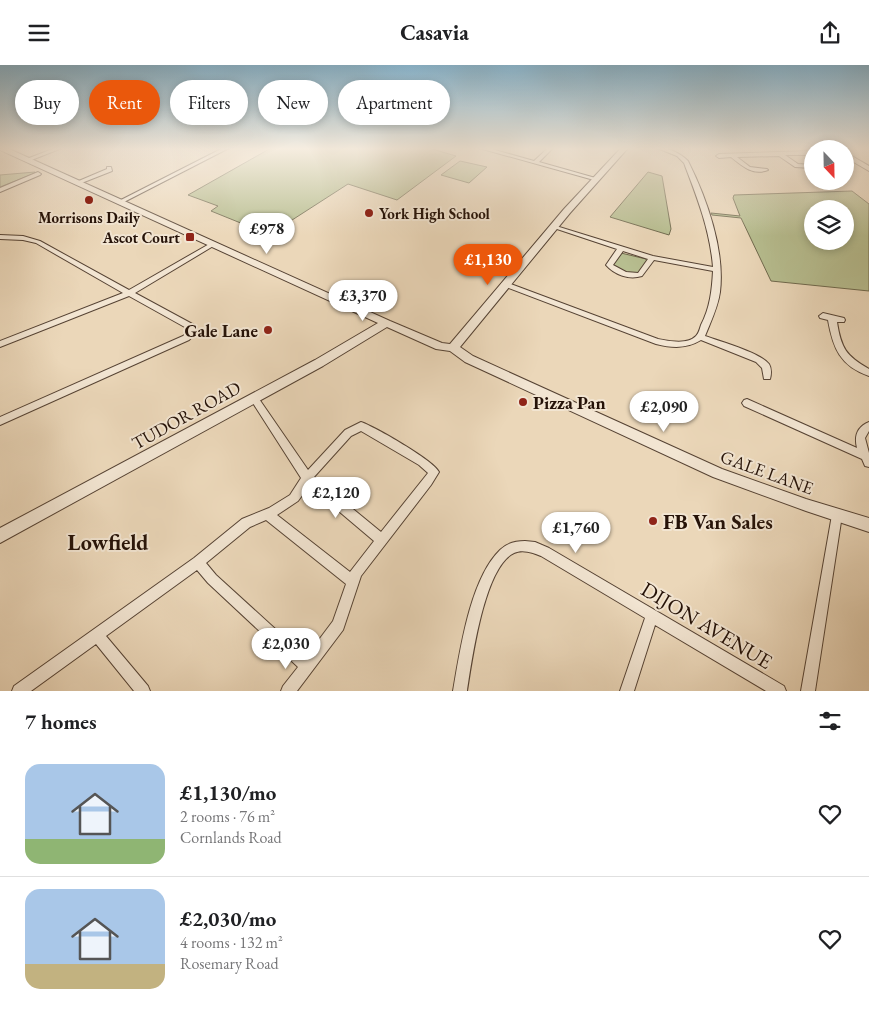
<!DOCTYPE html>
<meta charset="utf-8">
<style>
body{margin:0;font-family:"EB Garamond",serif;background:#f6f6f6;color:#202124;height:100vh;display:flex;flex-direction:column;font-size:19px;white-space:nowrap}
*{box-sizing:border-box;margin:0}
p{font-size:16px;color:#757577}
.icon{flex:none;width:28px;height:28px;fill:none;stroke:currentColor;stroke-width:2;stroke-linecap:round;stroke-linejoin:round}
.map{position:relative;height:626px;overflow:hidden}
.side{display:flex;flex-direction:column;background:#fff;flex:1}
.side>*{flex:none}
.hud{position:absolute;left:15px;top:15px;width:500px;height:45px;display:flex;gap:10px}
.needle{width:32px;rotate:158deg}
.tools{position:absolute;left:804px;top:75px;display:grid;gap:10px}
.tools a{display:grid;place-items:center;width:50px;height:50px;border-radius:50%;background:#fff;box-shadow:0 2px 8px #0003;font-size:25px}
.price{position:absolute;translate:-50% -42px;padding:0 11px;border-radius:18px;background:#fff;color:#222;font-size:16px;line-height:32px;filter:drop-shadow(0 1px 2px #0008)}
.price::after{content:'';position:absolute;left:50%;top:30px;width:15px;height:11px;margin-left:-8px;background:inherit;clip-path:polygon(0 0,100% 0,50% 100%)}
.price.active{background:#ea580c;color:#fff}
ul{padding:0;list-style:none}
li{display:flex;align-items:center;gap:15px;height:125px;padding:0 25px}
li+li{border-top:1px solid #e0e0e0}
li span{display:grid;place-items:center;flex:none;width:140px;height:100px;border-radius:15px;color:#555}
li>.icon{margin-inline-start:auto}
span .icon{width:60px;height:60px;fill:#fffc;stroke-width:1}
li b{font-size:21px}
h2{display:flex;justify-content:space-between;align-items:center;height:60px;padding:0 25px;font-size:21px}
.pill{padding:0 18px;border-radius:22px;background:#fff;box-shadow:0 2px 8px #0003;font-size:18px;line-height:45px}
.pill.active{background:#ea580c;color:#fff}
header{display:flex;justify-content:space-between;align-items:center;height:65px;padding:0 25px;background:#fff;font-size:22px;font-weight:700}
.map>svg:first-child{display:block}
.green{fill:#b7be90;stroke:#6e684c;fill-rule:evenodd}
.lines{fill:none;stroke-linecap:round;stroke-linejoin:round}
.minor-casing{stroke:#564334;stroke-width:2}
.tertiary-casing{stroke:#564334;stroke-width:2}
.minor{fill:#f2e5d2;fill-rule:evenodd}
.tertiary{fill:#f2e5d2;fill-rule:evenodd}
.poi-dot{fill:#8f2418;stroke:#f2e5d2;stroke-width:2}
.labels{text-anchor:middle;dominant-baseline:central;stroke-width:4;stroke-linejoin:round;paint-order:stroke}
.far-poi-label{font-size:15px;font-weight:bold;fill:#251208;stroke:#f2e5d2;text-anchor:start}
.poi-label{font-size:18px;font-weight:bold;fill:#251208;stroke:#f2e5d2;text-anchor:end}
.street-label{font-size:18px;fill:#251208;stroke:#f2e5d2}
.near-poi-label{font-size:21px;font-weight:bold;fill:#251208;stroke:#f2e5d2;text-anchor:start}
.near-street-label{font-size:21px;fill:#251208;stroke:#f2e5d2}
.near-neighbourhood-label{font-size:22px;font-weight:bold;fill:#251208;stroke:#f2e5d2}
</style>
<header><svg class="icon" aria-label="menu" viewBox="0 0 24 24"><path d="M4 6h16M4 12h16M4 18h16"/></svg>Casavia<svg class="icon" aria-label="share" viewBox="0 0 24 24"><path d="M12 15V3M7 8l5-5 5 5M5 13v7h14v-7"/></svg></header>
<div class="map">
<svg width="869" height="626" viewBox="0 0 869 626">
<rect width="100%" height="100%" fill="#ebd7b9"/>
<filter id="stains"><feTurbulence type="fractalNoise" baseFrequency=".004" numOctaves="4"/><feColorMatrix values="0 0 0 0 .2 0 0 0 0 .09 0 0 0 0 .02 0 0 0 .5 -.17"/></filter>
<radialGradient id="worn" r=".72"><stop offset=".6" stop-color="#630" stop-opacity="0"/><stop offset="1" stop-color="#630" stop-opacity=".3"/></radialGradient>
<path class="green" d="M 271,83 L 429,83 L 456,91 L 397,135 L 348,119 L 275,166 L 258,160 L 253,163 L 211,146 L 218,141 L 188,130 Z
M 460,96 L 487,102 L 469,118 L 441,110 Z
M 35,107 L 33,109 L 0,122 L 0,110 Z
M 648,107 L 662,111 L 671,164 L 669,170 L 610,152 Z
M 852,126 L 869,139 L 869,226 L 771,216 L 741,153 L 712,150 L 711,148 L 740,151 L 733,133 L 734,130 ZM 812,144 L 845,144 L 845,176 L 812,176 Z
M 621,188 L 646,194 L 647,196 L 637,210 L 633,210 L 611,200 Z"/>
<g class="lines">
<defs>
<path id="minor" d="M 55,83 L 62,83 L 29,96 L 24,95 Z
M 223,83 L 229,83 L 122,138 L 117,137 Z
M 479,83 L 488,83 L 534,96 L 548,83 L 553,83 L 539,97 L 599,114 L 594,115 Z
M 657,83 C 669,83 679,87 688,96 C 707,134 725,185 720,227 C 718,242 711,256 705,271 C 719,276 761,288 769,299 C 772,304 771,310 770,314 L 764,314 L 762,303 L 756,297 L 701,275 C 686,284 672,283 656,279 L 501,220 L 502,218 L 508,218 L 658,274 C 669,276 687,280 696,271 C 699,268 700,263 701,260 C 710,243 712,225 713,206 L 654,195 L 642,211 C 629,215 615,210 606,200 L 617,184 L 551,162 L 556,161 L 653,191 L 713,202 C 710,165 697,132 684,98 L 677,91 ZM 623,186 L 648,194 L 638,208 L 626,207 L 613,200 Z
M 812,86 L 812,90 L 785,90 L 798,99 L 812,100 L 812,103 L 795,102 L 779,91 L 737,92 L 750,102 L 767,104 L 768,105 C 753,111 742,101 731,92 L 719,93 L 716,91 L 719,89 Z
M 107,102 L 111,102 L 112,106 L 79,119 L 74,118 L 107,104 Z
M 38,107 L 41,109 L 40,110 L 0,127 L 0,123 Z
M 0,170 L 23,171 L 40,176 L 129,225 L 211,178 L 215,178 L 215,180 L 135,228 L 196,261 L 198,266 L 189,275 L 0,360 L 0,352 L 183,271 L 190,265 L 129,231 L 0,282 L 0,276 L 123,228 L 36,178 L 23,175 L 0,174 Z
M 823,248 L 844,253 L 845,255 L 844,257 L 837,257 C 841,283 846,291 869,304 L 869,311 C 840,301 833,283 828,255 L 820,253 L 819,251 Z
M 254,330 L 257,331 L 308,405 L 345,365 L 361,357 C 375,362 433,395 439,407 L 431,420 L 361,511 L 343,565 L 297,626 L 281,626 L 283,621 L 298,602 L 208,518 L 197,505 L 106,571 L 148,621 L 150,626 L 134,626 L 96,579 L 31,626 L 12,626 L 14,621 L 194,493 L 242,454 L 269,443 L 290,430 L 301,413 L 251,335 L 249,333 L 251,331 ZM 361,366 L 419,400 L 428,408 L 381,467 L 314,412 L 351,371 ZM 309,421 L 374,476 L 350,507 L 277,450 L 298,436 ZM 266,455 L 346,519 L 333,556 L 306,592 L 216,510 L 206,498 L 250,462 Z
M 747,334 L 857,383 C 854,371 857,362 869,357 L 869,366 L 865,373 L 869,388 L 869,402 L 865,401 L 862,394 L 744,341 L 742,338 L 744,335 Z
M 837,445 L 841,446 L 842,450 L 815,626 L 801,626 L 832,450 L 833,446 Z
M 525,476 L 535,477 L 549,483 L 784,621 L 786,626 L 766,626 L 655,560 L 634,626 L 620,626 L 645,553 L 541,491 C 533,488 523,484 514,488 C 484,502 472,595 467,626 L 453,626 C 460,586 470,514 500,485 C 507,478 516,476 525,476 Z"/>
<path id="tertiary" d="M 0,83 L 7,83 L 390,256 L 442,278 L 450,279 L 564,144 L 621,83 L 628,83 L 570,148 L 460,282 L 473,291 L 722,404 L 806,434 L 869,453 L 869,467 L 806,446 L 713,412 L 465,297 L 450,286 L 436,284 L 387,262 L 323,301 L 0,478 L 0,463 L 315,295 L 378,258 L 0,85 Z
M 834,83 L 840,83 L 840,84 L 834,84 Z
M 845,87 L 869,101 L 869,106 L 845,92 Z"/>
</defs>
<use href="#minor" class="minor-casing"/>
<use href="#tertiary" class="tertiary-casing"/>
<use href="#minor" class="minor"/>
<use href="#tertiary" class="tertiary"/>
</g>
<linearGradient id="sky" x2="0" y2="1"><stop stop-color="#88b6d0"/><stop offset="0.49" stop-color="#f6ede0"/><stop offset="1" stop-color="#f6ede0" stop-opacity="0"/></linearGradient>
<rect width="869" height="171" fill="url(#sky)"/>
<g class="poi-dot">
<circle cx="89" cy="135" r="5"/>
<circle cx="369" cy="148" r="5"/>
<rect x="185" y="167" width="10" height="10" rx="2.5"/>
<circle cx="268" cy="265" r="5"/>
<circle cx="523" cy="337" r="5"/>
<circle cx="653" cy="456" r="5"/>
</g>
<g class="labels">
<g class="far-poi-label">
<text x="379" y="148">York High School</text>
<text x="89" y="152" text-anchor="middle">Morrisons Daily</text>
<text x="180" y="172" text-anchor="end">Ascot Court</text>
</g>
<g class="poi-label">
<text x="258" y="265">Gale Lane</text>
<text x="533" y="337" text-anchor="start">Pizza Pan</text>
</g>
<g class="street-label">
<text transform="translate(186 350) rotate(-29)">TUDOR ROAD</text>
<text transform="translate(767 407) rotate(20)">GALE LANE</text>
</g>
<g class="near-poi-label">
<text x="663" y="456">FB Van Sales</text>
</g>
<g class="near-street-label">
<text transform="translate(707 560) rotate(31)">DIJON AVENUE</text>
</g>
<g class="near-neighbourhood-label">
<text x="108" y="477">Lowfield</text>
</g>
</g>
<rect width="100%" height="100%" filter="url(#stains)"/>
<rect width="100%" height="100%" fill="url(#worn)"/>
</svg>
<div class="tools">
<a><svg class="needle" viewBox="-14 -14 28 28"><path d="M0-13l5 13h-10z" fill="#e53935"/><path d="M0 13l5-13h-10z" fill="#757577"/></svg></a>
<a><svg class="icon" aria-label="layers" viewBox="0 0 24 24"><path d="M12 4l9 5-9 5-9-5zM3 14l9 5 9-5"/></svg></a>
</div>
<b class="price" style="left:267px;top:190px">£978</b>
<b class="price active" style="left:488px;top:221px">£1,130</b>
<b class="price" style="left:363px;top:257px">£3,370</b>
<b class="price" style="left:664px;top:368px">£2,090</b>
<b class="price" style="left:336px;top:454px">£2,120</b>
<b class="price" style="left:576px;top:489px">£1,760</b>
<b class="price" style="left:286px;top:605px">£2,030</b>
<div class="hud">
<a class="pill">Buy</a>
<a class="pill active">Rent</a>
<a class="pill">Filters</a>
<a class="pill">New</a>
<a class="pill">Apartment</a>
</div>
</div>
<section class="side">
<h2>7 homes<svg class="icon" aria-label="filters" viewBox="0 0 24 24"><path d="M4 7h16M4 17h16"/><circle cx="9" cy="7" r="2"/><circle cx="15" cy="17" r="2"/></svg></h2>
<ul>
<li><span style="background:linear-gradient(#a9c7e8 75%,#8fb573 0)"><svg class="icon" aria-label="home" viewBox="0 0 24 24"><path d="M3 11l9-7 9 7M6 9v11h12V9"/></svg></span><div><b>£1,130/mo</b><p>2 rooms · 76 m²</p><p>Cornlands Road</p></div><svg class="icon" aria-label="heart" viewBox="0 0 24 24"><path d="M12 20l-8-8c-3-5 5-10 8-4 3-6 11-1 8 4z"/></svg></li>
<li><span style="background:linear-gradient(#a9c7e8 75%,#c2b280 0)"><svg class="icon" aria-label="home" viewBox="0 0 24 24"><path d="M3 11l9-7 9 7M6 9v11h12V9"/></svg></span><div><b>£2,030/mo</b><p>4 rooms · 132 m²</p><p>Rosemary Road</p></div><svg class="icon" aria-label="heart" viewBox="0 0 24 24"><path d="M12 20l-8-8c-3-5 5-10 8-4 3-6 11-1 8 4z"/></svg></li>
</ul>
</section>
